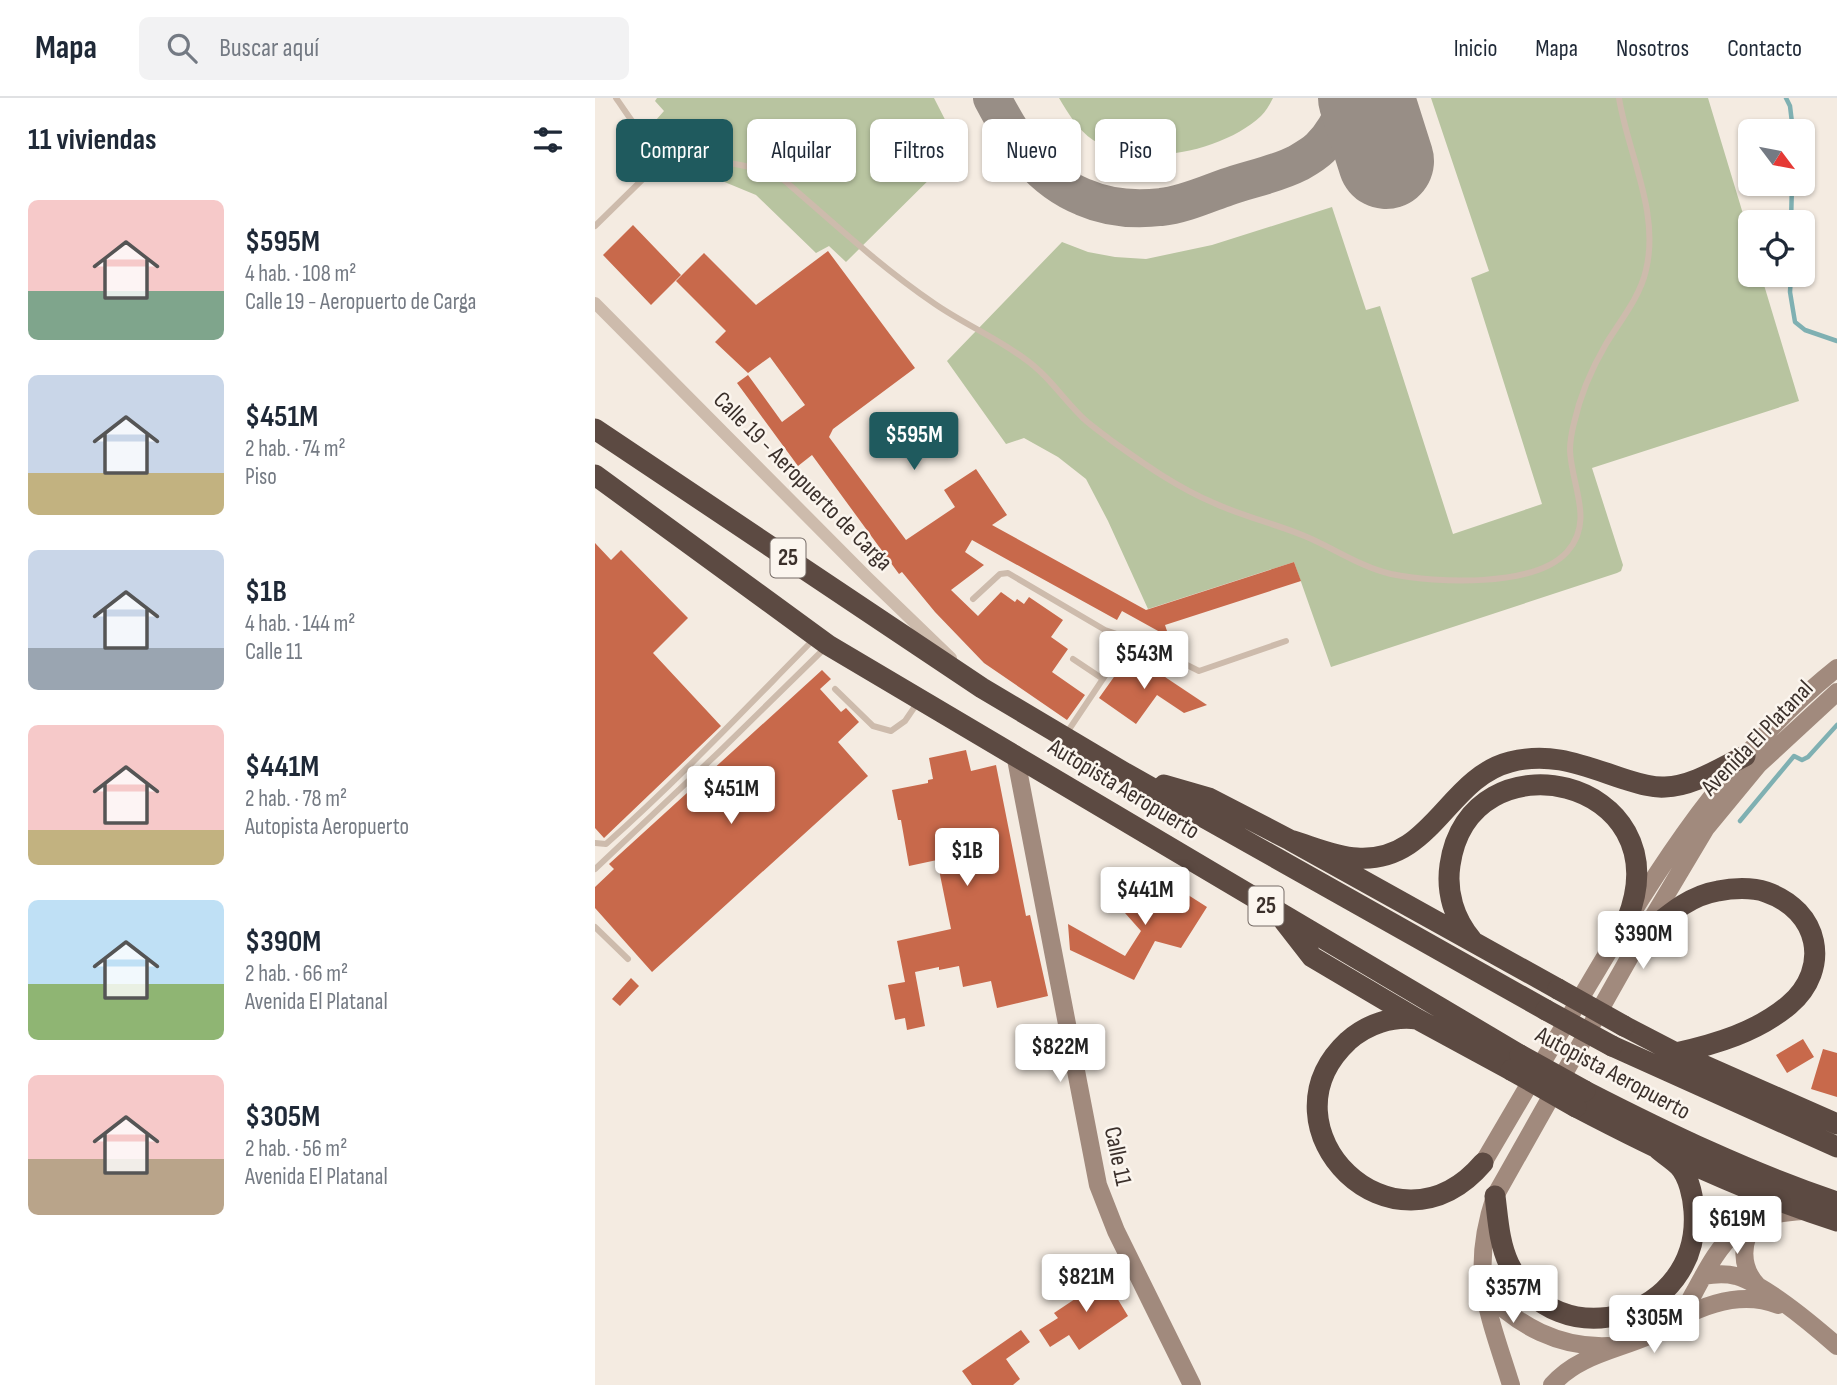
<!DOCTYPE html>
<html lang="es">
<meta charset="utf-8">
<style>
body{margin:0;font-family:"Sofia Sans Condensed",sans-serif;background:#f2f2f3;color:#1f2937;height:100vh;display:flex;flex-direction:column;font-size:26px;white-space:nowrap}
*{box-sizing:border-box;margin:0}
p{font-size:23px;color:#747a83}
.icon{flex:none;width:38px;height:38px;fill:none;stroke:currentColor;stroke-width:2;stroke-linecap:round;stroke-linejoin:round}
.map{position:relative;flex:1;overflow:hidden}
.sheet{display:flex;flex-direction:column;background:#fff;width:595px}
.sheet>*{flex:none}
.top-card{position:absolute;left:21px;top:21px;width:665px;height:63px;display:flex;gap:14px}
.needle{width:46px;rotate:122deg}
.controls{position:absolute;left:1143px;top:21px;display:grid;gap:14px}
.controls a{display:grid;place-items:center;width:77px;height:77px;border-radius:10px;background:#fff;box-shadow:0 2px 5px #0004;font-size:35px}
.price{position:absolute;translate:-50% -60px;padding:0 16px;border-radius:7px;background:#fff;color:#222;font-size:23px;line-height:46px;filter:drop-shadow(0 2px 4px #0008)}
.price::after{content:'';position:absolute;left:50%;top:42px;width:21px;height:16px;margin-left:-10px;background:inherit;clip-path:polygon(0 0,100% 0,50% 100%)}
.price.active{background:#1f5a5e;color:#fff}
ul{padding:0;list-style:none}
li{display:flex;align-items:center;gap:21px;height:175px;padding:0 28px}
li span{display:grid;place-items:center;flex:none;width:196px;height:140px;border-radius:10px;color:#555}
li>.icon{margin-inline-start:auto}
span .icon{width:84px;height:84px;fill:#fffc;stroke-width:1}
li b{font-size:30px}
h2{display:flex;justify-content:space-between;align-items:center;height:84px;padding:0 28px;font-size:30px}
.pill{padding:0 24px;border-radius:10px;background:#fff;box-shadow:0 2px 5px #0004;font-size:24px;line-height:63px}
.pill.active{background:#1f5a5e;color:#fff}
header{display:flex;align-items:center;gap:42px;box-sizing:border-box;height:98px;padding:0 35px;background:#fff;border-bottom:2px solid #e0e1e3}
header strong{font-size:33px}
nav{display:flex;gap:38px;margin-inline-start:auto;font-size:24px}
.search{width:490px;height:63px;background:#f2f2f3;display:flex;align-items:center;gap:18px;box-sizing:border-box;padding:0 24px;border-radius:10px;color:#747a83;font-size:26px}
main{display:flex;flex:1;min-height:0}
.map>svg:first-child{display:block}
.green{fill:#b8c4a0}
.lines{fill:none;stroke-linecap:round;stroke-linejoin:round}
.stream{stroke:#7fb0b2;stroke-width:4.5}
.taxiway{stroke:#988e86;stroke-width:38}
.runway{stroke:#988e86;stroke-width:96}
.building{fill:#c8694b}
.lane{stroke:#cdbbac;stroke-width:6}
.street{stroke:#cdbbac;stroke-width:12}
.secondary{stroke:#a18a7d;stroke-width:18}
.highway{stroke:#5c4a42;stroke-width:21}
.highway-bridge{stroke:#5c4a42;stroke-width:21}
.labels{text-anchor:middle;dominant-baseline:central;stroke-width:5;stroke-linejoin:round;paint-order:stroke}
.shield{fill:#fbf5ee;stroke:#756b66;stroke-width:2}
.shield-label{font-size:23px;font-weight:bold;fill:#3b302b}
.street-label{font-size:24px;fill:#3b302b;stroke:#fbf5ee}
</style>
<header>
<strong>Mapa</strong>
<div class="search"><svg class="icon" aria-label="search" viewBox="0 0 24 24"><circle cx="10" cy="10" r="6"/><path d="M15 15l6 6"/></svg>Buscar aquí</div>
<nav><a>Inicio</a><a>Mapa</a><a>Nosotros</a><a>Contacto</a></nav>
</header>
<main>
<section class="sheet">
<h2>11 viviendas<svg class="icon" aria-label="filters" viewBox="0 0 24 24"><path d="M4 7h16M4 17h16"/><circle cx="9" cy="7" r="2"/><circle cx="15" cy="17" r="2"/></svg></h2>
<ul>
<li><span style="background:linear-gradient(#f6c9c9 65%,#7fa58c 0)"><svg class="icon" aria-label="home" viewBox="0 0 24 24"><path d="M3 11l9-7 9 7M6 9v11h12V9"/></svg></span><div><b>$595M</b><p>4 hab. · 108 m²</p><p>Calle 19 - Aeropuerto de Carga</p></div></li>
<li><span style="background:linear-gradient(#c9d6e8 70%,#c2b280 0)"><svg class="icon" aria-label="home" viewBox="0 0 24 24"><path d="M3 11l9-7 9 7M6 9v11h12V9"/></svg></span><div><b>$451M</b><p>2 hab. · 74 m²</p><p>Piso</p></div></li>
<li><span style="background:linear-gradient(#c9d6e8 70%,#9aa5b1 0)"><svg class="icon" aria-label="home" viewBox="0 0 24 24"><path d="M3 11l9-7 9 7M6 9v11h12V9"/></svg></span><div><b>$1B</b><p>4 hab. · 144 m²</p><p>Calle 11</p></div></li>
<li><span style="background:linear-gradient(#f6c9c9 75%,#c2b280 0)"><svg class="icon" aria-label="home" viewBox="0 0 24 24"><path d="M3 11l9-7 9 7M6 9v11h12V9"/></svg></span><div><b>$441M</b><p>2 hab. · 78 m²</p><p>Autopista Aeropuerto</p></div></li>
<li><span style="background:linear-gradient(#bfe0f5 60%,#8fb573 0)"><svg class="icon" aria-label="home" viewBox="0 0 24 24"><path d="M3 11l9-7 9 7M6 9v11h12V9"/></svg></span><div><b>$390M</b><p>2 hab. · 66 m²</p><p>Avenida El Platanal</p></div></li>
<li><span style="background:linear-gradient(#f6c9c9 60%,#b9a48a 0)"><svg class="icon" aria-label="home" viewBox="0 0 24 24"><path d="M3 11l9-7 9 7M6 9v11h12V9"/></svg></span><div><b>$305M</b><p>2 hab. · 56 m²</p><p>Avenida El Platanal</p></div></li>
</ul>
</section>
<div class="map">
<svg width="1242" height="1287" viewBox="0 0 1242 1287">
<rect width="100%" height="100%" fill="#f4ebe1"/>
<path class="green" d="M 62,0 L 339,0 L 365,51 L 251,164 L 234,148 L 221,155 L 161,97 L 69,59 L 44,41 L 69,13 L 60,3 Z
M 464,0 L 678,0 C 675,6 671,13 666,18 C 629,53 543,72 498,42 C 483,32 473,15 464,0 Z
M 836,0 L 1113,0 L 1155,139 L 1155,177 L 1166,177 L 1204,303 L 997,370 L 1028,467 L 1026,473 L 1022,475 L 736,569 L 699,464 L 553,511 L 513,423 L 491,381 L 463,359 L 429,340 L 411,346 L 352,263 L 467,144 L 493,154 L 520,159 L 551,161 L 617,147 L 737,109 L 771,212 L 785,208 L 858,436 L 947,406 L 876,180 L 894,173 Z"/>
<g class="lines">
<path class="stream" d="M 1191,0 L 1195,8 L 1198,33
M 1196,124 L 1197,86
M 1196,177 L 1195,194 L 1200,224 L 1210,232 L 1242,243
M 1145,723 L 1199,658 L 1207,662 L 1213,659 L 1242,627"/>
<path class="taxiway" d="M 397,0 C 419,42 442,80 488,99 C 513,110 540,112 566,109 C 588,107 612,96 632,89 C 655,81 682,76 703,65 C 710,61 719,56 725,50 C 739,36 748,19 754,0"/>
<path class="runway" d="M 771,0 L 791,63"/>
</g>
<path class="building" d="M 38,127 L 86,177 L 56,207 L 8,157 Z
M 233,153 L 320,270 L 238,331 L 234,339 L 311,442 L 360,409 L 349,392 L 381,371 L 412,417 L 397,427 L 551,512 L 699,464 L 706,483 L 570,527 L 574,539 L 527,513 L 522,522 L 377,442 L 370,454 L 389,467 L 356,492 L 383,518 L 406,494 L 420,504 L 422,501 L 429,506 L 434,499 L 468,522 L 456,539 L 473,551 L 457,574 L 490,597 L 472,622 L 389,565 L 340,514 L 307,474 L 304,476 L 217,357 L 203,368 L 142,285 L 153,277 L 187,324 L 210,307 L 175,259 L 153,275 L 120,244 L 131,233 L 81,183 L 109,155 L 161,207 Z
M 0,445 L 16,462 L 26,452 L 93,520 L 58,555 L 126,628 L 9,740 L 0,730 Z
M 536,555 L 573,581 L 612,607 L 589,615 L 562,597 L 541,626 L 504,600 Z
M 227,572 L 236,581 L 225,591 L 246,614 L 251,610 L 264,624 L 243,644 L 273,678 L 57,874 L 0,810 L 0,789 L 19,771 L 14,766 Z
M 371,652 L 376,673 L 401,667 L 431,818 L 435,817 L 453,898 L 402,910 L 396,883 L 368,889 L 364,868 L 344,872 L 344,869 L 320,874 L 330,928 L 312,932 L 310,920 L 300,922 L 293,887 L 310,884 L 302,843 L 356,831 L 342,762 L 314,768 L 306,722 L 303,722 L 297,692 L 333,685 L 333,682 L 338,681 L 334,660 Z
M 557,774 L 612,809 L 586,850 L 560,843 L 539,882 L 475,852 L 473,826 L 530,858 L 546,833 L 530,815 Z
M 36,880 L 44,888 L 25,908 L 17,901 Z
M 1208,941 L 1219,959 L 1192,975 L 1181,957 Z
M 1228,951 L 1242,955 L 1242,999 L 1216,991 Z
M 505,1172 L 533,1218 L 484,1252 L 474,1237 L 455,1249 L 444,1232 L 463,1220 L 459,1215 L 486,1197 L 480,1189 Z
M 426,1232 L 435,1244 L 411,1261 L 425,1281 L 418,1287 L 377,1287 L 367,1273 Z"/>
<g class="lines">
<path class="lane" d="M 21,0 C 29,11 37,25 47,35 C 71,61 147,63 182,76 C 233,120 284,168 340,206 C 369,226 402,240 430,261 C 453,277 469,302 489,321 C 498,329 508,336 517,343 C 549,366 583,390 619,405 C 649,419 682,426 712,439 C 740,451 766,469 796,476 C 841,485 939,490 972,454 C 1000,423 976,387 975,352 C 975,344 977,333 979,325 C 985,298 997,270 1011,246 C 1025,223 1045,199 1051,172 C 1065,114 1033,56 1024,0
M 0,128 L 52,77 L 72,51
M 378,501 L 405,476 L 413,475 L 510,532 L 548,545 L 604,573 L 691,543
M 478,561 L 508,581
M 240,591 L 278,628 L 296,633 L 310,623 L 323,604
M 471,636 L 534,542
M 0,745 L 11,746 C 84,681 150,611 218,542
M 0,771 L 123,655 L 230,550
M 0,829 L 33,861"/>
<path class="street" d="M 0,205 L 272,479 L 356,560"/>
<path class="secondary" d="M 420,656 L 503,1087 L 521,1133 L 597,1287
M 888,1065 C 923,1005 958,946 994,886 C 1064,768 1133,657 1242,570
M 1162,1123 C 1145,1142 1145,1170 1163,1188
M 1108,1178 C 1119,1176 1130,1175 1141,1178 C 1171,1187 1218,1227 1242,1248
M 890,1193 C 922,1228 965,1250 1013,1248
M 1086,1220 C 1116,1204 1150,1194 1183,1207
M 916,1287 C 893,1213 874,1176 900,1098 L 1046,839 L 1111,730 L 1163,667 L 1242,594
M 957,1287 C 989,1250 1042,1251 1079,1224 C 1089,1217 1094,1203 1100,1193 C 1129,1139 1143,1117 1208,1113"/>
<path class="highway" d="M 0,331 L 387,590 L 530,675 L 951,912
M 0,377 L 233,547 L 925,957
M 569,687 L 614,700 L 695,742 L 963,891
M 695,742 C 716,748 740,759 762,760 C 837,765 852,680 915,664 C 957,653 989,668 1029,681 C 1042,685 1056,690 1070,689 C 1098,688 1125,670 1150,658
M 689,823 L 717,859 L 822,921 L 916,972
M 1046,839 C 1069,821 1092,798 1123,793 C 1137,790 1157,789 1171,794 C 1224,812 1237,870 1194,907 C 1162,934 1121,946 1081,955
M 877,842 C 859,821 851,794 855,767 C 874,632 1089,679 1032,822
M 822,921 C 797,918 772,926 753,943 C 660,1030 799,1169 888,1065
M 1029,928 L 1081,955 L 1242,1026
M 1017,948 L 1242,1049
M 990,993 C 1072,1035 1155,1075 1242,1104
M 981,1009 C 1065,1053 1151,1094 1242,1123
M 900,1098 C 903,1121 904,1145 914,1166 C 962,1263 1107,1220 1099,1113 C 1098,1099 1094,1079 1084,1068 C 1078,1062 1070,1057 1063,1051"/>
<path class="highway-bridge" d="M 963,891 L 1029,928
M 951,912 L 1017,948
M 925,957 L 990,993
M 916,972 L 981,1009"/>
</g>
<g class="labels">
<g class="shield">
<rect x="175.5" y="440.5" width="35" height="39" rx="5"/>
<rect x="653.5" y="788.5" width="35" height="39" rx="5"/>
</g>
<g class="shield-label">
<text x="193" y="460">25</text>
<text x="671" y="808">25</text>
</g>
<g class="street-label">
<text transform="translate(208 383) rotate(45)">Calle 19 - Aeropuerto de Carga</text>
<text transform="translate(1162 640) rotate(-46)">Avenida El Platanal</text>
<text transform="translate(529 691) rotate(31)">Autopista Aeropuerto</text>
<text transform="translate(1018 975) rotate(28)">Autopista Aeropuerto</text>
<text transform="translate(523 1058) rotate(78)">Calle 11</text>
</g>
</g>
</svg>
<div class="controls">
<a><svg class="needle" viewBox="-14 -14 28 28"><path d="M0-13l5 13h-10z" fill="#e53935"/><path d="M0 13l5-13h-10z" fill="#747a83"/></svg></a>
<a><svg class="icon" aria-label="locate" viewBox="0 0 24 24"><circle cx="12" cy="12" r="6"/><path d="M12 2v4M12 18v4M2 12h4M18 12h4"/></svg></a>
</div>
<b class="price active" style="left:319px;top:374px">$595M</b>
<b class="price" style="left:549px;top:593px">$543M</b>
<b class="price" style="left:136px;top:728px">$451M</b>
<b class="price" style="left:372px;top:790px">$1B</b>
<b class="price" style="left:550px;top:829px">$441M</b>
<b class="price" style="left:1048px;top:873px">$390M</b>
<b class="price" style="left:465px;top:986px">$822M</b>
<b class="price" style="left:1142px;top:1158px">$619M</b>
<b class="price" style="left:491px;top:1216px">$821M</b>
<b class="price" style="left:918px;top:1227px">$357M</b>
<b class="price" style="left:1059px;top:1257px">$305M</b>
<div class="top-card">
<a class="pill active">Comprar</a>
<a class="pill">Alquilar</a>
<a class="pill">Filtros</a>
<a class="pill">Nuevo</a>
<a class="pill">Piso</a>
</div>
</div>
</main>
